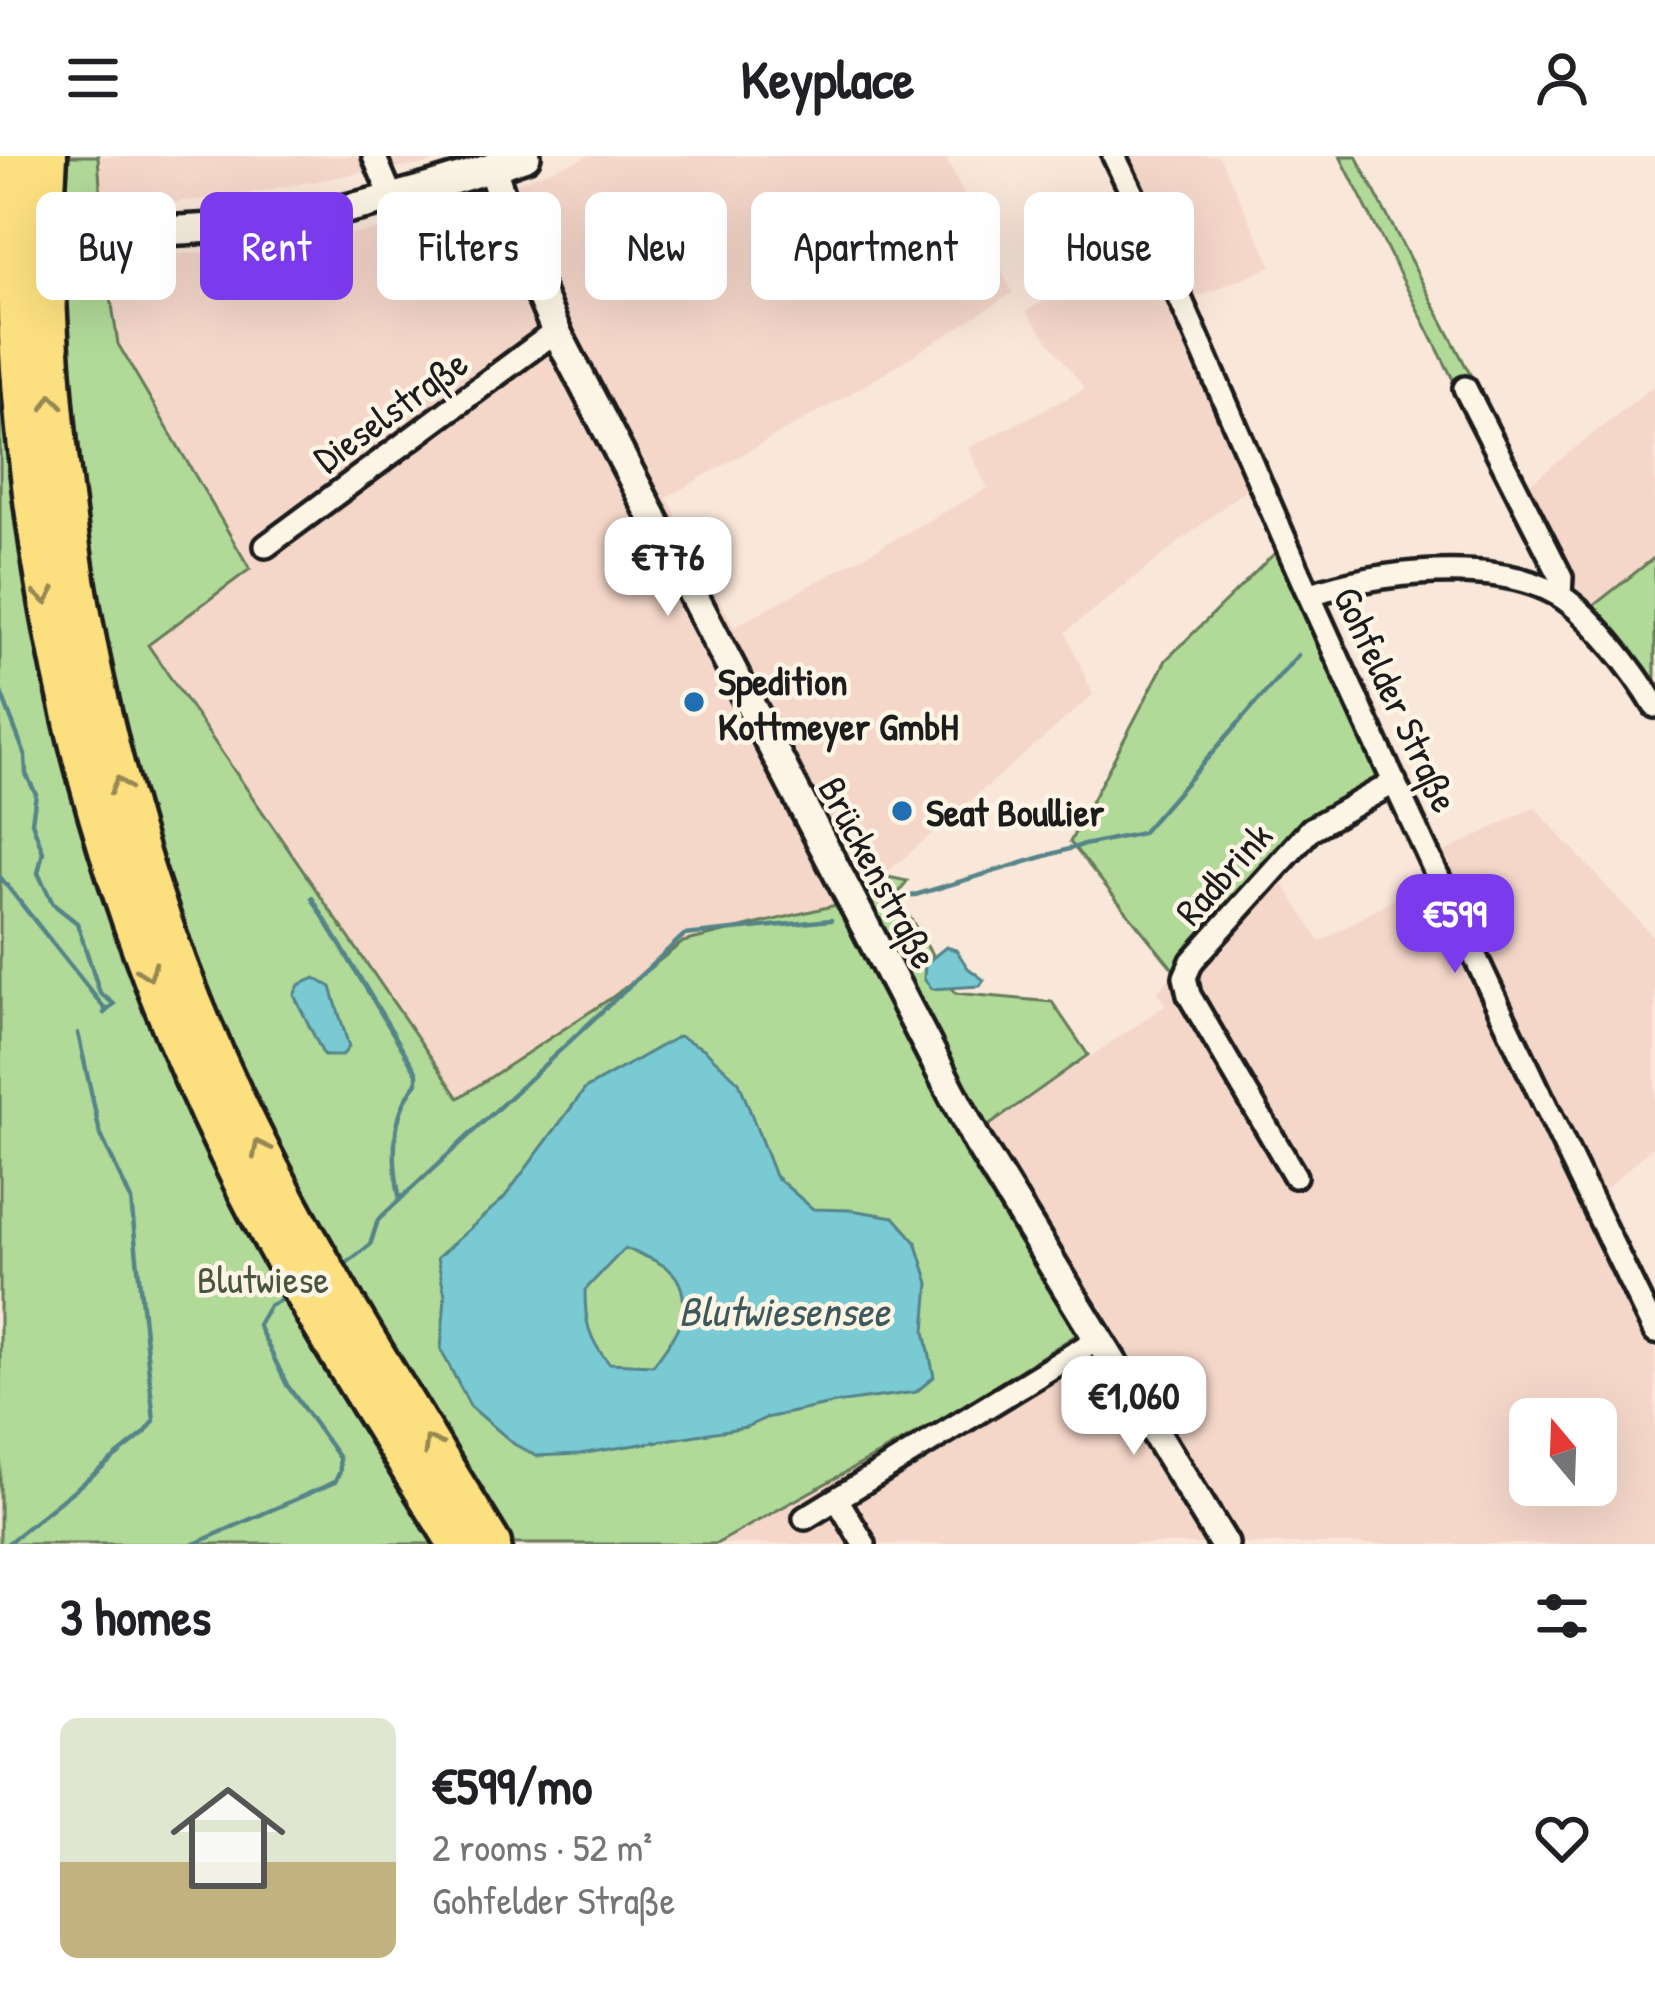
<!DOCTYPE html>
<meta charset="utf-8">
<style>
body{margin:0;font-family:"Patrick Hand",sans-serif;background:#f2f2f2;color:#202124;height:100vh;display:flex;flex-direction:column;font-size:45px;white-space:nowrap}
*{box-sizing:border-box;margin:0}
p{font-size:39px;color:#757577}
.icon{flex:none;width:66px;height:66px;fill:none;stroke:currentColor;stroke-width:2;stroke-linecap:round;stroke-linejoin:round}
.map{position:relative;height:1388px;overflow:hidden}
.panel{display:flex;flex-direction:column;background:#fff;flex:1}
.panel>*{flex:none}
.top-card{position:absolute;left:36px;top:36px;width:1584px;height:108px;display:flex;gap:24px}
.needle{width:78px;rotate:341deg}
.tools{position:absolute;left:1509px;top:1242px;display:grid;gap:24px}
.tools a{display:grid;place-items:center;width:108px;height:108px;border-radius:18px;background:#fff;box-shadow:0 12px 48px #0002;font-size:60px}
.price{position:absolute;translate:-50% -102px;padding:0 27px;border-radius:24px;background:#fff;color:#222;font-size:39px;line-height:78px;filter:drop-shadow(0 3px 6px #0008)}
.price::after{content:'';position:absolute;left:50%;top:72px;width:36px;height:27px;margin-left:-18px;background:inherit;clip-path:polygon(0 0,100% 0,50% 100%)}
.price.current{background:#7c3aed;color:#fff}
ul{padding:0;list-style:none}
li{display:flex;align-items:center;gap:36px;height:300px;padding:0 60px}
li span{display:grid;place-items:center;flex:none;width:336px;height:240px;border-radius:18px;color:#555}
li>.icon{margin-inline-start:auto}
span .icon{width:144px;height:144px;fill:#fffc;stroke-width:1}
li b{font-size:51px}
h2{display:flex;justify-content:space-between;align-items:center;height:144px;padding:0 60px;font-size:51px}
.tag{padding:0 42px;border-radius:18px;background:#fff;box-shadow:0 12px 48px #0002;font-size:42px;line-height:108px}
.tag.current{background:#7c3aed;color:#fff}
header{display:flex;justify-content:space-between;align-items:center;height:156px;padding:0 60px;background:#fff;font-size:54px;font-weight:700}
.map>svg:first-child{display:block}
.built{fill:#f5d7ca;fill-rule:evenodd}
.green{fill:#b1da98;stroke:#667b5a;stroke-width:3}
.water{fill:#79cad2;stroke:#548489;stroke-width:3;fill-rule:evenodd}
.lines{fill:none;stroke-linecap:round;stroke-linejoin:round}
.stream{stroke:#548489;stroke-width:4.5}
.street-casing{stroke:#1c1c1c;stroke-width:30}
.secondary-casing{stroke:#1c1c1c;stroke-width:36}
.highway-casing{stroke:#1c1c1c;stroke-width:45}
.street{stroke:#fcf5e5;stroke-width:21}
.secondary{stroke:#fcf5e5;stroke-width:27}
.highway{stroke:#fce080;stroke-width:36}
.highway-bridge-casing{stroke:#1c1c1c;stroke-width:45;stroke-linecap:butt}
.highway-bridge{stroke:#fce080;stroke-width:36}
.oneway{stroke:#978853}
.poi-dot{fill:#1f6fb2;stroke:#fcf5e5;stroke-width:4.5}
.labels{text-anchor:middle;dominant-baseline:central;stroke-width:9;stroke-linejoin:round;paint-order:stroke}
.street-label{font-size:39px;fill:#1c1c1c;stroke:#fcf5e5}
.poi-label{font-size:39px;font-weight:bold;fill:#1c1c1c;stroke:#fcf5e5;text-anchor:start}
.park-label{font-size:39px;fill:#495541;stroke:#fcf5e5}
.water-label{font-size:42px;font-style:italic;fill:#3d595c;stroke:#fcf5e5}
</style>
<header><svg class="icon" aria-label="menu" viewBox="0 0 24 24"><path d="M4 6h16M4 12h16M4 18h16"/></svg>Keyplace<svg class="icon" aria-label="person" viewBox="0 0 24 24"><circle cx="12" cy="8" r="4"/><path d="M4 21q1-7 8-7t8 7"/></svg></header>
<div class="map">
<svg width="1655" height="1388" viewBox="0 0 1655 1388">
<rect width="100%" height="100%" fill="#f9e7d9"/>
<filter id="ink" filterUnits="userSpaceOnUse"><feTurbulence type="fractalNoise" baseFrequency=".00833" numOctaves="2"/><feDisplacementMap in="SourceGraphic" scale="24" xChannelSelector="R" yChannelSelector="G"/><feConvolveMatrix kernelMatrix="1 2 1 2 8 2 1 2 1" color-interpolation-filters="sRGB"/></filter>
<g filter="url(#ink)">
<path class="built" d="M 98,0 L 451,0 L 424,9 L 368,15 L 241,39 L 100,54 Z
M 589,0 L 945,0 L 1013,137 L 862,231 L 667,341 L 734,471 L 988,332 L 968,292 L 1085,233 L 1026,155 L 1151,85 L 1118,0 L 1219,0 L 1272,110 L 1187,145 L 1260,322 L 1066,476 L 1093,539 L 862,738 L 836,749 L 683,786 L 614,840 L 459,943 L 148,489 L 249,413 L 118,188 L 105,103 L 228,95 L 367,76 L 461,48 Z
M 1655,229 L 1655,401 L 1588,454 L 1528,329 Z
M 1534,651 L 1655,783 L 1655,989 L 1585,1052 L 1655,1194 L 1655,1388 L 528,1388 L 1078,1177 L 962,987 L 1165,850 L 1158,835 L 1271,708 L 1320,786 L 1423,726 L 1417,710 ZM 1530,1263 L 1596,1263 L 1596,1329 L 1530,1329 Z"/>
<path class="green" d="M 0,0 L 98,0 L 105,103 L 118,188 L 250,413 L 148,489 L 459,942 L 614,840 L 683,786 L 836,749 L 862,738 L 884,720 L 907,725 L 897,740 L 955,837 L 1052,846 L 1088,899 L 963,988 L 1079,1177 L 946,1261 L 716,1388 L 0,1388 Z
M 1340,0 L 1356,0 L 1528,329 L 1510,336 Z
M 1283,389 L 1382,623 L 1307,671 L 1177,818 L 1070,686 L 1166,504 Z
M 1655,401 L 1655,526 L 1652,528 L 1588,454 Z"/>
<path class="water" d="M 946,791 L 956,794 L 968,812 L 984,824 L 980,830 L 932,833 L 924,823 L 925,808 Z
M 315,822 L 331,831 L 349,891 L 342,900 L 324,900 L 294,839 L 299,829 Z
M 679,880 L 704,893 L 739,926 L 775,1020 L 813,1053 L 851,1054 L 894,1061 L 916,1086 L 929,1127 L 925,1175 L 934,1221 L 916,1236 L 836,1247 L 766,1262 L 746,1271 L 580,1298 L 536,1300 L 514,1288 L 470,1250 L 441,1194 L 445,1139 L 437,1102 L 504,1042 L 585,933 ZM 625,1092 C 640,1099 666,1106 676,1121 C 696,1153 672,1185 653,1209 L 609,1207 C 588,1183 585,1165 585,1134 Z"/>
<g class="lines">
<path class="stream" d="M 0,534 L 25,599 L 26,618 L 36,638 L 32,666 L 43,696 L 38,717 L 53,748 L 77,767 L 100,837 L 114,848 L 104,857
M 0,721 L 105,853
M 312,742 L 417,917 L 417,927 C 390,958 392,1005 400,1044
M 885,748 L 1079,690 L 1142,677 L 1298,499
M 340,1112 L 370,1089 L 378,1064 L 684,779 L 831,764
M 7,1388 L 145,1277 L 154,1265 L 131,1044 L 100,977 L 78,877
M 194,1388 L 335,1326 L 340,1315 L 339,1302 L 287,1229 L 258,1169 L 269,1150 L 288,1140"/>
<defs>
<path id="street" d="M 374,0 L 392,42
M 1114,0 C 1185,145 1244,294 1310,441 C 1421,688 1536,933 1655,1176
M 1465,232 L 1561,421 L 1560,439
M 266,390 L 556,175
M 1309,439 C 1376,415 1493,402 1557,438 C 1590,457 1635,516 1655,550
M 1295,1020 L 1189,839 L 1185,821 L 1192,805 L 1311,673 L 1395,626
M 837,1343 L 864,1388
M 805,1362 L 1098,1183"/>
<path id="secondary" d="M 492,12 L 510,68 L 556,175 L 978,987 L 1224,1388
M 30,75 C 126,78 228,76 323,58 C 392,44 460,23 526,0"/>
<path id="highway" d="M 15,33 L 17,0
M 46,34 L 48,0
M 15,115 C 25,431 90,712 228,997 C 293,1133 378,1260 457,1388
M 46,115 C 56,404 113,687 238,949 C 311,1101 404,1244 492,1388"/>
</defs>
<use href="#street" class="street-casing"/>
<use href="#secondary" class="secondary-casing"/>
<use href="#highway" class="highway-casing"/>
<use href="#street" class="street"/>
<use href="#secondary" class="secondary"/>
<use href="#highway" class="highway"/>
<defs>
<path id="highway-bridge" d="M 15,115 L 15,33
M 46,115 L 46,34"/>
</defs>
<use href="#highway-bridge" class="highway-bridge-casing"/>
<use href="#highway-bridge" class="highway-bridge"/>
</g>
<defs><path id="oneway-chevron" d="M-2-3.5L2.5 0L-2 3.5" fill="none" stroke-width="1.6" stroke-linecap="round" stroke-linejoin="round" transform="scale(3)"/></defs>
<g class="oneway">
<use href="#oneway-chevron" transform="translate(52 246) rotate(-95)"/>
<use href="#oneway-chevron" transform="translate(45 440) rotate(80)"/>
<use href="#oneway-chevron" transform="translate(119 629) rotate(-106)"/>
<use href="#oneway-chevron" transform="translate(148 816) rotate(70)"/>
<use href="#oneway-chevron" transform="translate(260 992) rotate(-117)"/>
<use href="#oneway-chevron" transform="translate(431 1288) rotate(-121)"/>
</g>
</g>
<g class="poi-dot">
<circle cx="694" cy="546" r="12"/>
<circle cx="902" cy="655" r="12"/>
</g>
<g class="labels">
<g class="street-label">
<text transform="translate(390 254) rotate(-36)">Dieselstraße</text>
<text transform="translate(1397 543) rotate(65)">Gohfelder Straße</text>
<text transform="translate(879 716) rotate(62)">Brückenstraße</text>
<text transform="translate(1223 717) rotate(-48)">Radbrink</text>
</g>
<g class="poi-label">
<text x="718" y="524">Spedition<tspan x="718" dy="45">Kottmeyer GmbH</tspan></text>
<text x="926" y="655">Seat Boullier</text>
</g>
<g class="park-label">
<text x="263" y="1122">Blutwiese</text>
</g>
<g class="water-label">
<text x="784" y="1154">Blutwiesensee</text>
</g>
</g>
</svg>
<div class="tools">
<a><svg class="needle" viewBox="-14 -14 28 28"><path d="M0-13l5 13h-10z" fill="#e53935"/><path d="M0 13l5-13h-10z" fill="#757577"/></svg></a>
</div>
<b class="price" style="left:668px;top:463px">€776</b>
<b class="price current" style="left:1455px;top:820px">€599</b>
<b class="price" style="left:1134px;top:1302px">€1,060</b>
<div class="top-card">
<a class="tag">Buy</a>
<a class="tag current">Rent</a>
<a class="tag">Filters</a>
<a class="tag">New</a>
<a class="tag">Apartment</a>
<a class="tag">House</a>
</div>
</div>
<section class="panel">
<h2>3 homes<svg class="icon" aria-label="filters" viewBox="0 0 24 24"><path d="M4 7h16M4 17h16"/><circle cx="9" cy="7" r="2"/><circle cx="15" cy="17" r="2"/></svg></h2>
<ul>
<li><span style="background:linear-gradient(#dfe7d0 60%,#c2b280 0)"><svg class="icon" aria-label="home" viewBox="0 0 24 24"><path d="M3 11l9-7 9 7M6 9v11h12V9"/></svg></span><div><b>€599/mo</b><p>2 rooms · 52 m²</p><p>Gohfelder Straße</p></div><svg class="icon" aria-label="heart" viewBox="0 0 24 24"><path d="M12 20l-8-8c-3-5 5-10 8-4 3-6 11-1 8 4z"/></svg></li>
</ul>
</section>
